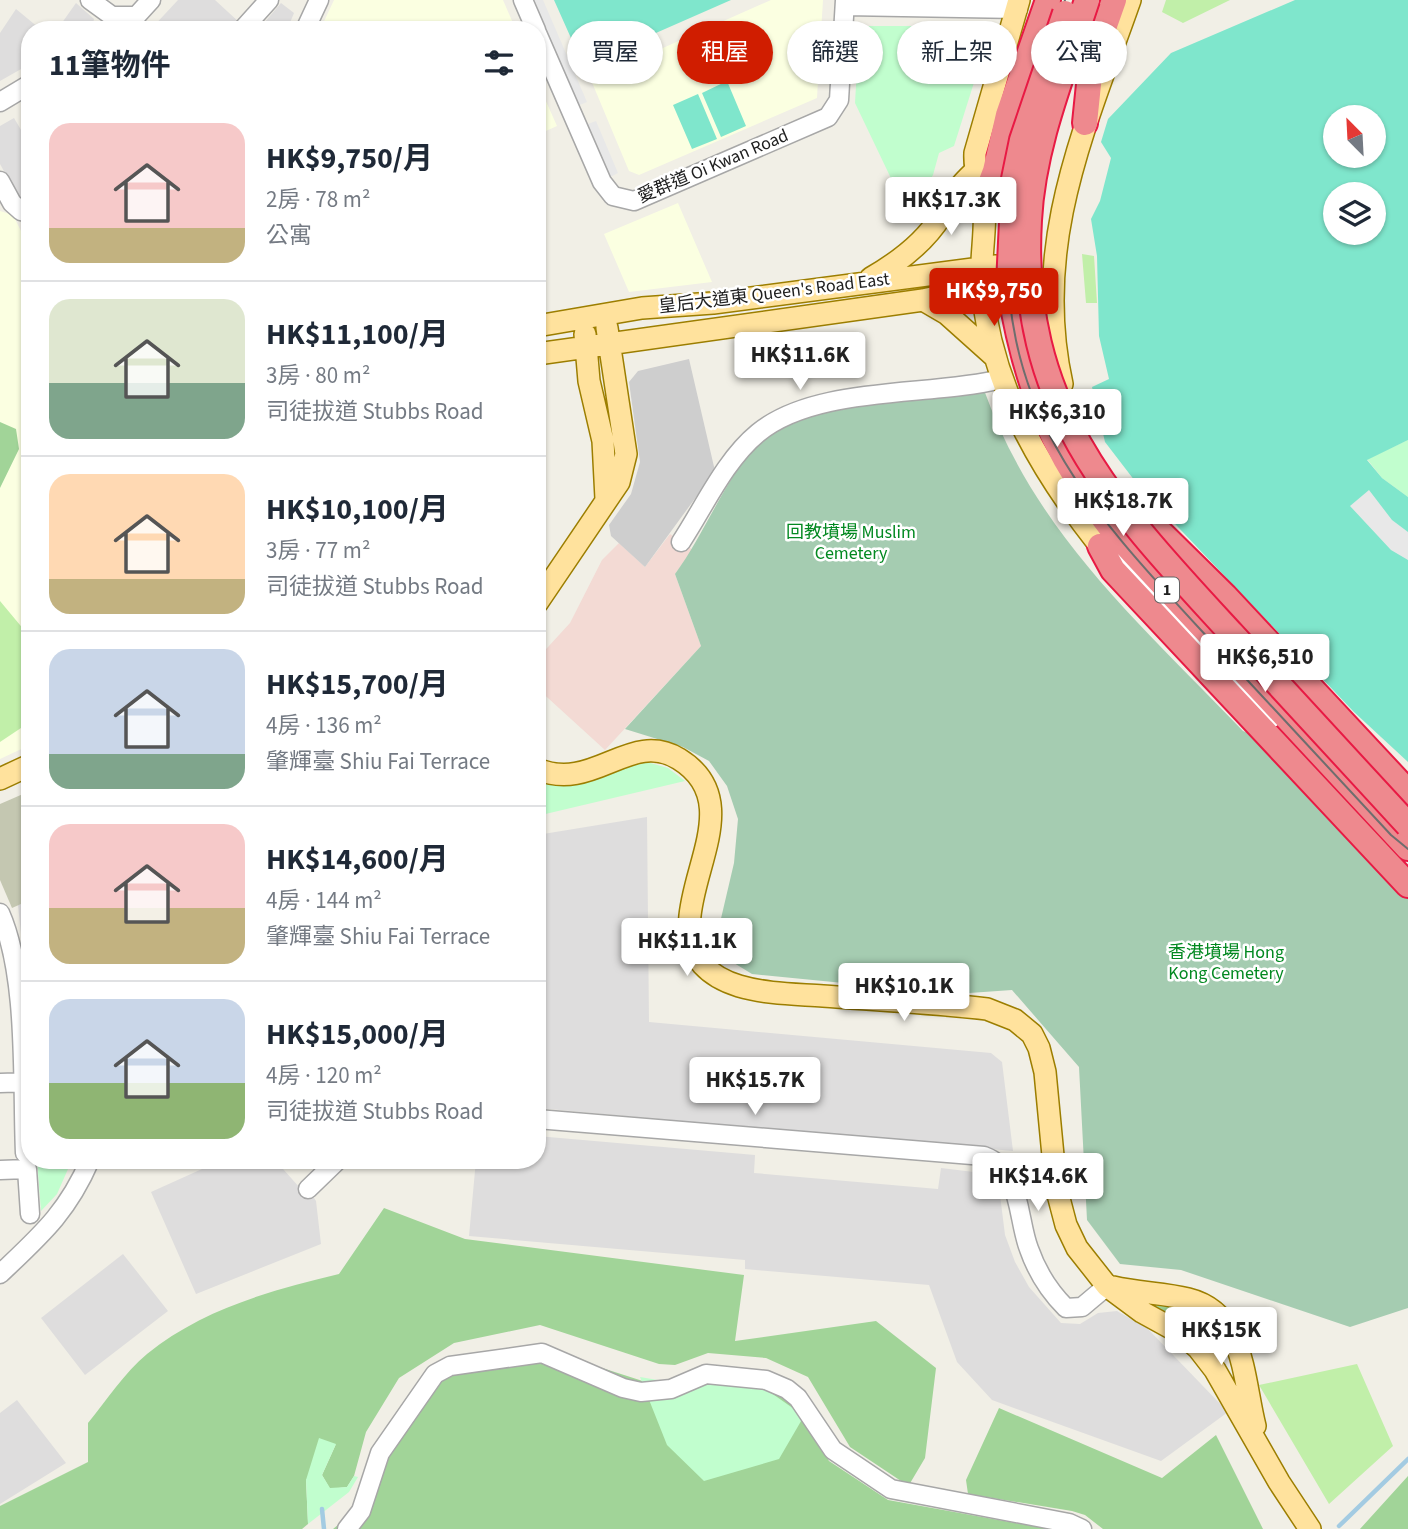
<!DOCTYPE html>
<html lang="zh-TW">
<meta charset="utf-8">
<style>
body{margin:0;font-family:"Source Sans 3","Noto Sans TC",sans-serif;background:#f6f6f7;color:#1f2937;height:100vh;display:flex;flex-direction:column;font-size:26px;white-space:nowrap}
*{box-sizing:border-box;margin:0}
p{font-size:23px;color:#747a83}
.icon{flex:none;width:38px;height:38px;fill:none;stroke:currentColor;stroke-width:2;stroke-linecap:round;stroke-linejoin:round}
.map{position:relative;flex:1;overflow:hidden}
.side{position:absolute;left:21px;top:21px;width:525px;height:1148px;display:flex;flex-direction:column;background:#fff;border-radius:28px;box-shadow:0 2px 5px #0004}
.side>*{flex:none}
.hud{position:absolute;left:567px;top:21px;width:665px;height:63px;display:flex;gap:14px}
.needle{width:46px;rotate:336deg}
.tools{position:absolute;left:1323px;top:105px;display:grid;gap:14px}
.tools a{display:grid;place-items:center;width:63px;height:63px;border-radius:50%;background:#fff;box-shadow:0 2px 5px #0004;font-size:35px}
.price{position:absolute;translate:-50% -60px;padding:0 16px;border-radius:7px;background:#fff;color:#222;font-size:23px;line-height:46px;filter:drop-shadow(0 2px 4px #0008)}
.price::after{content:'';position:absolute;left:50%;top:42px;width:21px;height:16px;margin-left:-10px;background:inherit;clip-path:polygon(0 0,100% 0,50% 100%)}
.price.current{background:#d01d00;color:#fff}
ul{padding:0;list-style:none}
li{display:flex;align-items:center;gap:21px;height:175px;padding:0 28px}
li+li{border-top:2px solid #e0e1e3}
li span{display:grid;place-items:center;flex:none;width:196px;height:140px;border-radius:21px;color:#555}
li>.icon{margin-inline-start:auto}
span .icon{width:84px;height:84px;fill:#fffc;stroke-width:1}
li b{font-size:30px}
h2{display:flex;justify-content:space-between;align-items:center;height:84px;padding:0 28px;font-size:30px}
.pill{padding:0 24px;border-radius:32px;background:#fff;box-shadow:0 2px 5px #0004;font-size:24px;line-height:63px}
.pill.current{background:#d01d00;color:#fff}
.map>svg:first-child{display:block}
.residential{fill:#dedddd}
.commercial{fill:#f3dad4}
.education{fill:#fbffe1}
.religious{fill:#cecece}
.construction{fill:#c4c7b1}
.grass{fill:#c1efa9}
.forest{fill:#a1d498}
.cemetery{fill:#a5ccb1}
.park{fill:#c1fece}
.pitch{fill:#7fe6cc;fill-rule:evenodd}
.parking{fill:#e8e8e8}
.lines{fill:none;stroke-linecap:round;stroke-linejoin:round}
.stream{stroke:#a3cbe2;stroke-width:4.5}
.minor-casing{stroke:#a7a7a7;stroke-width:21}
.major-casing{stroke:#9c7e00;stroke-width:24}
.highway-casing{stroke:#e81a44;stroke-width:28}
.minor{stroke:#fff;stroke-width:18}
.major{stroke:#ffe29d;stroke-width:21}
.highway{stroke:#ee898e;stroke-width:24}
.tram{stroke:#6e6e6e;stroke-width:2}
.highway-bridge-casing{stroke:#e81a44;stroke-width:28;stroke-linecap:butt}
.highway-bridge{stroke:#ee898e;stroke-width:24}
.labels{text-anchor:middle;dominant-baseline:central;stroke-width:5;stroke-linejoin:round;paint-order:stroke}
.shield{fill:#fff;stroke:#636363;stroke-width:2}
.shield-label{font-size:16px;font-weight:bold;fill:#202020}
.street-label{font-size:18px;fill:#202020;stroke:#fff}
.park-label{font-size:18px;fill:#038921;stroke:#fff}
</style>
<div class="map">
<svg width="1408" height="1529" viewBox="0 0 1408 1529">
<rect width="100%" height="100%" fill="#f1efe6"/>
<path class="residential" d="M 178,0 L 215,0 L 240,23 L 233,30 L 150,30 Z
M 76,3 L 94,19 L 92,28 L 30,30 L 30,64 L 0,81 L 0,33 L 16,9 L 39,28 L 59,27 Z
M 281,3 L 294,13 L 287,30 L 258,30 Z
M 14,118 L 30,145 L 30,194 L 20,200 L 0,164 L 0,126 Z
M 647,817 L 649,1022 L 991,1053 L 1002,1062 L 1013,1151 L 537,1108 L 537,835 Z
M 30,900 L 30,983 L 26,983 L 18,905 Z
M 537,1136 L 755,1155 L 754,1173 L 938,1189 L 941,1168 L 982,1173 L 992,1180 L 1000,1195 L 1005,1235 L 1015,1262 L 1029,1287 L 1061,1323 L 1080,1324 L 1098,1313 L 1117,1311 L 1147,1328 L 1228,1412 L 1161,1461 L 992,1400 L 957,1362 L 929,1285 L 745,1269 L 745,1260 L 469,1236 L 476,1160 L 537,1160 Z
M 222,1160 L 275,1160 L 300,1188 L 308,1189 L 316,1201 L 321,1244 L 196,1294 L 151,1192 Z
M 123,1254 L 168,1311 L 85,1375 L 41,1318 Z
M 17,1400 L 66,1463 L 0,1504 L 0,1413 Z"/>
<path class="commercial" d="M 670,534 L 693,550 L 675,574 L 701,646 L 605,750 L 537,688 L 537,659 L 570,623 L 602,560 L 619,543 L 645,567 Z"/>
<path class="education" d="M 334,0 L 503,0 L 516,30 L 320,30 Z
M 771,0 L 823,0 L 817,98 L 639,175 L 629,171 L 591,80 Z
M 537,81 L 557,126 L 537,135 Z
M 678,203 L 712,282 L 629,292 L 604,234 Z
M 0,211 L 13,215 L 30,249 L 30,745 L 0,759 Z"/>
<path class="religious" d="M 689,359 L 715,471 L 645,567 L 611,536 L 609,525 L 631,494 L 640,462 L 629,382 L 638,371 Z"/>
<path class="construction" d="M 30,791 L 30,900 L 12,908 L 0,880 L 0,804 Z"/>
<path class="grass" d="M 1166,0 L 1230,0 L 1183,23 L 1162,12 Z
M 1082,254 L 1094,256 L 1097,303 L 1086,303 Z
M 0,601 L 30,637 L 30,722 L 0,742 Z
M 1357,1364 L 1393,1446 L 1329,1504 L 1259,1385 Z"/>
<path class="forest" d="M 0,422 L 16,429 L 19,449 L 0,488 Z
M 384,1208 L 465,1239 L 744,1275 L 735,1341 L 876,1321 L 936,1368 L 925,1458 L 909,1485 L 901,1481 L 850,1447 L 808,1377 L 766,1358 L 708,1353 L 675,1365 L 659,1364 L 540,1325 L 454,1343 L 399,1378 L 366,1432 L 354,1476 L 347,1487 L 330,1489 L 322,1475 L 336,1444 L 306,1480 L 308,1524 L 302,1529 L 0,1529 L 0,1506 L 88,1462 L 88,1423 C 106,1401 125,1372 147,1354 C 202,1309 272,1290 339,1274 Z
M 1153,1304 C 1180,1307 1213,1311 1224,1339 L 1222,1346 L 1211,1350 L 1152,1307 Z
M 537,1347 L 652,1384 L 709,1375 L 789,1392 L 829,1461 L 888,1500 L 1049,1529 L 333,1529 L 359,1508 L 415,1392 L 461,1362 Z
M 999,1408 L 1162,1478 L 1216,1435 L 1263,1529 L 1103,1529 L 1085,1515 L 1072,1511 L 968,1494 L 966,1480 Z
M 1408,1476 L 1408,1529 L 1360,1529 Z"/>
<path class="cemetery" d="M 984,390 C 1036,535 1140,623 1243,731 L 1263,739 L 1408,891 L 1408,1308 L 1350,1327 L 1181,1270 L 1120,1264 L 1087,1220 L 1079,1067 L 1012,990 L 955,994 L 752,974 L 734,963 L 721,944 L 719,927 L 734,863 L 738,819 L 727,786 L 709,761 L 683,747 L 625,729 L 701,646 L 675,574 C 706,532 725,477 762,439 C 800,400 930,395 984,390 Z"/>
<path class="park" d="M 868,26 L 982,26 L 988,38 L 954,146 L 939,153 L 933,175 L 909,216 L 855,103 L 859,33 Z
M 1408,440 L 1408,497 L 1382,478 L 1367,459 Z
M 647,762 L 668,768 L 685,781 L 537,816 L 537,777 Z
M 37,1160 L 72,1160 L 57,1194 L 41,1211 Z
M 744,1374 L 804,1416 L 779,1459 L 704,1481 L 667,1445 L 640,1377 L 675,1383 Z
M 319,1438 L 336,1444 L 322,1475 L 330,1488 L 347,1487 L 354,1476 L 358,1477 L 349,1492 L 308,1524 L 306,1480 Z"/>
<path class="pitch" d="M 554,0 L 731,0 L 583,65 Z
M 1295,0 L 1408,0 L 1408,440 L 1367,460 L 1382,478 L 1408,497 L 1408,762 L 1354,712 L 1138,485 L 1105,442 L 1092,387 L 1109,379 L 1099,336 L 1097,256 L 1091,219 L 1100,201 L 1111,158 L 1101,142 L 1108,119 L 1171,53 ZM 1335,117 L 1374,117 L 1374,156 L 1335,156 ZM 1335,194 L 1374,194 L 1374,233 L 1335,233 Z
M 727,81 L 746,126 L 721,137 L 702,93 Z
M 698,94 L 717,139 L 692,149 L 673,105 Z"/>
<path class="parking" d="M 531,0 L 543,0 L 587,102 L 577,106 Z
M 596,121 L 618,173 L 608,178 L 585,125 Z
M 1369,490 L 1392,520 L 1408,532 L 1408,560 L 1391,550 L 1350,506 Z"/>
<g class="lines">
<path class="stream" d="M 322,1509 L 324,1529
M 1339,1526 L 1408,1459"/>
<defs>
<path id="minor" d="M 90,0 L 112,16 L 137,16
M 523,0 L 536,30
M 845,6 L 1018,9
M 130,23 L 151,0
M 242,30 L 269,0
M 305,30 L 319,0
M 537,33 L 602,182 L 613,196 L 634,201 L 828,117 L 839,100 L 845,0
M 0,102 L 30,84
M 0,181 L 12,203 L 21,211 L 30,206
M 681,542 C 704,507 725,460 758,433 C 816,385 930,397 1001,379
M 1102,547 L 1123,561 L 1271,719
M 0,913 C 28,976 22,1083 25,1153
M 0,1083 L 30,1082
M 537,1119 L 984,1156 C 1022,1170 1017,1218 1029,1249 C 1037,1272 1049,1291 1066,1308 L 1082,1307 L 1107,1286
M 0,1170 L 27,1169 L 30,1214
M 308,1189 L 338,1160
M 0,1274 C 41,1235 67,1213 90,1160
M 347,1529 L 361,1511 L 380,1453 L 435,1374 L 450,1366 L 542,1353 L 623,1388 L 641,1392 L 671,1389 L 706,1374 L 766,1380 L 787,1389 L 798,1398 L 833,1450 L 891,1489 L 1069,1523 L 1082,1529"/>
<path id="major" d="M 1019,0 L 975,153 C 974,173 980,180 983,199 C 988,223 979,262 982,289 C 992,388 1040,470 1100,546
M 871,278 C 897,263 925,242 941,216 C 954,195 955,190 974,172
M 923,300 L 947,314 L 995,357
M 537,326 L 642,308 L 713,303 L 996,266
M 585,334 L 589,381 L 603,441 L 606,499
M 537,354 L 923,300 L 981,287 L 994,281
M 1062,384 C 1031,245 1085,128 1130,0
M 537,603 L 619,482 L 626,454 L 607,328
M 537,769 C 594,793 630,729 679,759 C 760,809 654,907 703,965 C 713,976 726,982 739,986 C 766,994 796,994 823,996 C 878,1000 933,1003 987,1009 L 1015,1020 L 1032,1034 L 1039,1048 L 1045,1072 L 1056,1187 L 1066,1225 L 1077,1248 L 1107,1286 L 1142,1312 L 1182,1334 L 1198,1348 L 1215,1370 L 1279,1482 L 1310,1529
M 0,779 L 30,765
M 1113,1287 C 1138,1293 1164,1293 1188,1299 C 1245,1313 1243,1379 1255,1426"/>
<path id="highway" d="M 1085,123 L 1091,65 L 1114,0
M 984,200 L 995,171 L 1008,115 L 1048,0
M 1009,284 C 1025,384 1051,451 1113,531 L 1408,848
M 1128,510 L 1162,534 L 1225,596 L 1408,792
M 1100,546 L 1113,570 L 1408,885"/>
</defs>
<use href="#minor" class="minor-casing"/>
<use href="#major" class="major-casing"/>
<use href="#highway" class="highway-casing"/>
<use href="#minor" class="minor"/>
<use href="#major" class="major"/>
<use href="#highway" class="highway"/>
<path class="tram" d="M 1065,0 C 1043,68 1014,137 1009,209 C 993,408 1086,506 1211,641 C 1271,706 1331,770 1391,835 L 1408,849"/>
<defs>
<path id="highway-bridge" d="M 1087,0 C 1064,71 1033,144 1029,220 C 1018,407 1114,506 1232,634 C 1290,697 1349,761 1408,825
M 1009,284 L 1014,179 L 1022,140 L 1065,13"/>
</defs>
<use href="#highway-bridge" class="highway-bridge-casing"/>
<use href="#highway-bridge" class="highway-bridge"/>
</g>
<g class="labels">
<rect class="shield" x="1155" y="577.5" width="24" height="25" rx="5"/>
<g class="shield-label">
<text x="1167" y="590">1</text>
</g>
<g class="street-label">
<text transform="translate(713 166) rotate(-23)">愛群道 Oi Kwan Road</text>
<text transform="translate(774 293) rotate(-7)">皇后大道東 Queen's Road East</text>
</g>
<g class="park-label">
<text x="851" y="532">回教墳場 Muslim<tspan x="851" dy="21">Cemetery</tspan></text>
<text x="1226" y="952">香港墳場 Hong<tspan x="1226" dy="21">Kong Cemetery</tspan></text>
</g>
</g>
</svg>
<div class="tools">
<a><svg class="needle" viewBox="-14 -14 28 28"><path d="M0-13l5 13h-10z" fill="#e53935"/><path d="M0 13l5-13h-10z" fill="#747a83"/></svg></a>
<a><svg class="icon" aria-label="layers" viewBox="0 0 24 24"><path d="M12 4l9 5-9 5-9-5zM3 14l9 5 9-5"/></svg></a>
</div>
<b class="price" style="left:951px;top:237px">HK$17.3K</b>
<b class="price current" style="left:994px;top:328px">HK$9,750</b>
<b class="price" style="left:800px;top:392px">HK$11.6K</b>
<b class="price" style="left:1057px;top:449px">HK$6,310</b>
<b class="price" style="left:1123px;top:538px">HK$18.7K</b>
<b class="price" style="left:1265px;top:694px">HK$6,510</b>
<b class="price" style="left:687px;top:978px">HK$11.1K</b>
<b class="price" style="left:904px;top:1023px">HK$10.1K</b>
<b class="price" style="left:755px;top:1117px">HK$15.7K</b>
<b class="price" style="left:1038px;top:1213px">HK$14.6K</b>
<b class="price" style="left:1221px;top:1367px">HK$15K</b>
<div class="hud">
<a class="pill">買屋</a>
<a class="pill current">租屋</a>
<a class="pill">篩選</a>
<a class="pill">新上架</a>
<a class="pill">公寓</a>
</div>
<section class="side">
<h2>11筆物件<svg class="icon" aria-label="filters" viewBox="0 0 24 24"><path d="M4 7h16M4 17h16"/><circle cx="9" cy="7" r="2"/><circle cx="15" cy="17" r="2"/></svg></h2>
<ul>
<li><span style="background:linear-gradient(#f6c9c9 75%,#c2b280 0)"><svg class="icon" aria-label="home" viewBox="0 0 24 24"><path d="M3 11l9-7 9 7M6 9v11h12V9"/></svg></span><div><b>HK$9,750/月</b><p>2房 · 78 m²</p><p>公寓</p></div></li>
<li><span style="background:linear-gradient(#dfe7d0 60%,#7fa58c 0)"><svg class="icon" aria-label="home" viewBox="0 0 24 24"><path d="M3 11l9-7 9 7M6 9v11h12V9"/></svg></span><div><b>HK$11,100/月</b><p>3房 · 80 m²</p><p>司徒拔道 Stubbs Road</p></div></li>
<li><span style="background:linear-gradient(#ffd9b3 75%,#c2b280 0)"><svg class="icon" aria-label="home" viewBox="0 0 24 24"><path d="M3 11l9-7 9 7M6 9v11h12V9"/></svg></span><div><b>HK$10,100/月</b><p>3房 · 77 m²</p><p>司徒拔道 Stubbs Road</p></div></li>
<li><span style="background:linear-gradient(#c9d6e8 75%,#7fa58c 0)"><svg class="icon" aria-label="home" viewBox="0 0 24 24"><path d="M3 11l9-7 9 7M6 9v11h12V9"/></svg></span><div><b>HK$15,700/月</b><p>4房 · 136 m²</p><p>肇輝臺 Shiu Fai Terrace</p></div></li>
<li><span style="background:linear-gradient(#f6c9c9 60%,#c2b280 0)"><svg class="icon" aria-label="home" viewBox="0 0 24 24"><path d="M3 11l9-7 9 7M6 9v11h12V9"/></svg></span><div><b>HK$14,600/月</b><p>4房 · 144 m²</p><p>肇輝臺 Shiu Fai Terrace</p></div></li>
<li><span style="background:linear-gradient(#c9d6e8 60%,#8fb573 0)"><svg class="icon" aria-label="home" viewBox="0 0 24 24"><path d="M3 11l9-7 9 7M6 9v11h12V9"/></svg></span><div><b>HK$15,000/月</b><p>4房 · 120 m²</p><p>司徒拔道 Stubbs Road</p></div></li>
</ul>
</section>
</div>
